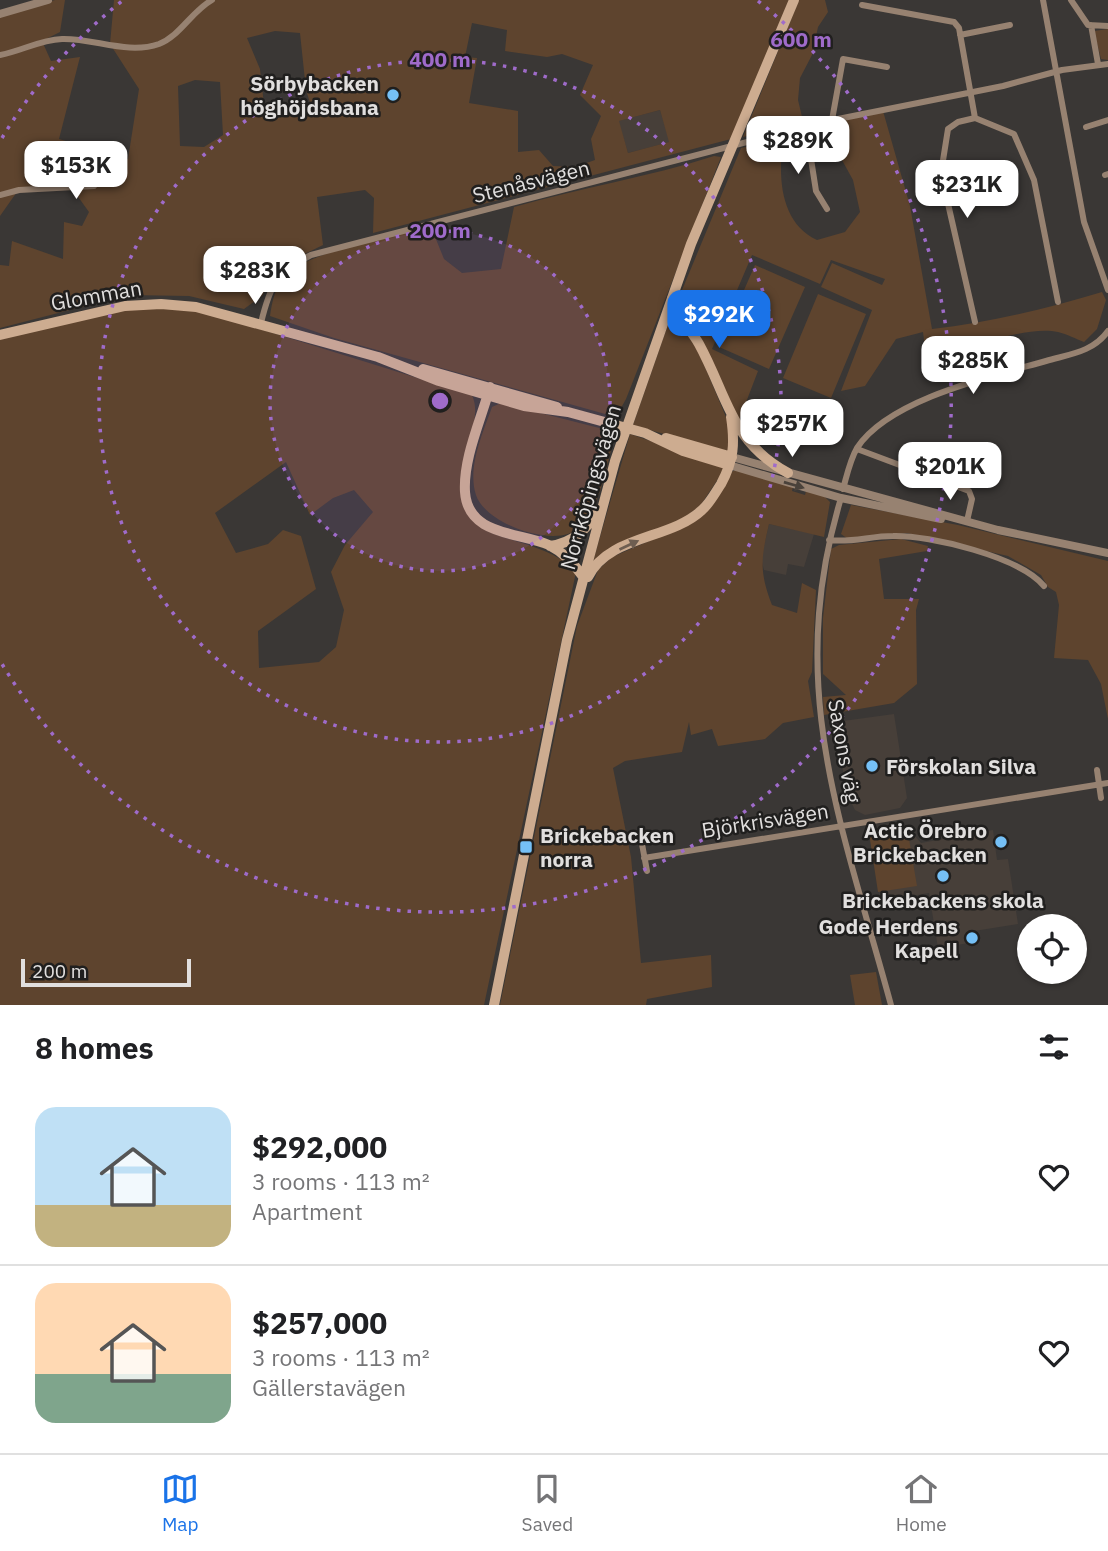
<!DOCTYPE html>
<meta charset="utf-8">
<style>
body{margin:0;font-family:"IBM Plex Sans",sans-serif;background:#f6f6f6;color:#202124;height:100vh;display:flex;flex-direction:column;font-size:26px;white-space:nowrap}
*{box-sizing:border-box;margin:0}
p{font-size:23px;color:#757577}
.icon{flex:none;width:38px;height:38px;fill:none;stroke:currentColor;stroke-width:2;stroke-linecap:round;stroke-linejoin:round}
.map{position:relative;height:1005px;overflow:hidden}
.side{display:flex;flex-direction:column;background:#fff;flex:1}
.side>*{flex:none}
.controls{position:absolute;left:1017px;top:914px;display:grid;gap:14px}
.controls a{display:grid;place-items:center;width:70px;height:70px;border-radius:50%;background:#fff;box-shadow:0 2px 5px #0004;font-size:35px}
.scale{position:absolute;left:21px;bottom:18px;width:170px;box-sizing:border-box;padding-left:7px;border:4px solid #e1dfde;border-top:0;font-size:19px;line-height:24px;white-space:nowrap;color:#e1dfde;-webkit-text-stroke:5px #201f1e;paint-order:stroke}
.price{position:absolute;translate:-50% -60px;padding:0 16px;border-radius:14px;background:#fff;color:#222;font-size:23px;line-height:46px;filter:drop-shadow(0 2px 4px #0008)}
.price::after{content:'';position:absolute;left:50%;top:42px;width:21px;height:16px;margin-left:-10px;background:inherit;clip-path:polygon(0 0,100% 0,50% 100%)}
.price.current{background:#1a73e8;color:#fff}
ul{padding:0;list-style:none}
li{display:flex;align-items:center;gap:21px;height:175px;padding:0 35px}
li+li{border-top:2px solid #e0e0e0}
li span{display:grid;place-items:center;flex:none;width:196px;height:140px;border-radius:21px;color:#555}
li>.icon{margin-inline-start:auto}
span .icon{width:84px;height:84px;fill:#fffc;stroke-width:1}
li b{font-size:30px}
h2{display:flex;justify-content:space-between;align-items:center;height:84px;padding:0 35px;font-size:30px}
.menu{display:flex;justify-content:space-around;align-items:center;height:98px;border-top:2px solid #e0e0e0;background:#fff;font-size:19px;color:#757577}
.menu a{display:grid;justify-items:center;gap:4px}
.menu .current{color:#1a73e8}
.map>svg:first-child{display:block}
.built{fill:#473f39}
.green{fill:#5e442e;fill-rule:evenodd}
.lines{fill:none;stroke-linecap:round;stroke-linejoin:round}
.minor{stroke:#978271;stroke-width:6}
.tertiary{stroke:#978271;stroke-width:8}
.secondary{stroke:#cdac90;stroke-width:10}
.oneway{fill:#4a423b}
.oneway2{fill:#6e5e51}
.ring{fill:none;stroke:#9f6bca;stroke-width:3.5;stroke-dasharray:3.5 7}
.poi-dot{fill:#75c0f6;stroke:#201f1e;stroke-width:2.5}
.labels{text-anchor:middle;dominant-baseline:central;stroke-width:5;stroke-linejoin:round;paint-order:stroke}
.poi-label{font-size:21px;font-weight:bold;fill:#e1dfde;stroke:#201f1e;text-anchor:end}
.street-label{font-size:21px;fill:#e1dfde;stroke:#201f1e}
.centre{fill:#9f6bca;stroke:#201f1e;stroke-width:3.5}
.ring-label{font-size:21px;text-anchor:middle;font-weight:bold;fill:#9f6bca;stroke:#201f1e;stroke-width:5;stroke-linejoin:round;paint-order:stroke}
</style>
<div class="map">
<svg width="1108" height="1005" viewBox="0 0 1108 1005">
<rect width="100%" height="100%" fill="#3a3735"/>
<path class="built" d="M 660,110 L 670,142 L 628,153 L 618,121 Z
M 769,524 L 814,534 L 804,567 L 788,564 L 786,575 L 764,570 L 761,559 Z
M 894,714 L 907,798 L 900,808 L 865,815 L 855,810 L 849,798 L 835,735 L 843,721 Z
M 907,827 L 921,843 L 993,830 L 997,860 L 1008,859 L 1018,924 L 968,932 L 969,943 L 938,948 L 929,893 L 881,901 L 869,833 Z"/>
<path class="green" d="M 55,0 L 65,0 L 60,32 L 42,41 L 51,61 L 80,57 L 59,139 L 128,159 L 139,89 L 110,44 L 114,0 L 789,0 L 731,139 L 373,233 L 374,198 L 365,190 L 317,197 L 323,245 L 280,266 L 267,283 L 263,295 L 244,309 L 189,296 L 128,295 L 0,328 L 0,265 L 9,266 L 12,241 L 63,259 L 64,222 L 82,226 L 89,212 L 71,187 L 19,189 L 0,216 L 0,15 ZM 472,23 L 507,30 L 505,51 L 547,57 L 562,54 L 593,65 L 580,95 L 601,116 L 591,139 L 595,160 L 575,167 L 553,166 L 539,150 L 518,152 L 518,111 L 469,103 L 477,58 L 465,57 ZM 275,31 L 300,33 L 306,90 L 311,106 L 264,105 L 260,69 L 247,38 ZM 195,80 L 220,82 L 223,135 L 204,147 L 180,146 L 178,86 ZM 660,110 L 669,142 L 628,153 L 619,121 Z
M 799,0 L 825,0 L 828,12 L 818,27 L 812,55 L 800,78 L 798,100 L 803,121 L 743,137 Z
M 1108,29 L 1108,60 L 1101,59 L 1094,31 Z
M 883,111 L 910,206 L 932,329 C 990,322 1046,309 1102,292 L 1106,300 L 1097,329 L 1084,342 C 1076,339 1067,334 1058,332 C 1023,325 960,351 927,364 L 923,332 L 896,339 L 865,386 L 841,391 L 872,310 L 821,287 L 832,263 L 882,285 L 885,279 L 831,260 L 820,284 L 752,255 L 712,349 L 758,371 L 737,426 L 675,307 L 741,148 L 784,138 C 777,175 780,223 817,240 L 845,232 L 860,212 L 853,180 L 837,151 L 830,123 Z
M 714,156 L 721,157 L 626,399 L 616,417 L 334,338 L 270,316 C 272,302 275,287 285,276 C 307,251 397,236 431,227 L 444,259 L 462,273 L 501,269 L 514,207 C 580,188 649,177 714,156 Z
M 755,265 L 805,287 L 769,369 L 719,347 Z
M 818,294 L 866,314 L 831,398 L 783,378 Z
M 160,307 L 196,311 L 260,329 L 472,395 C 483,420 462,448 462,475 C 461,486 470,512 476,522 C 487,541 549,541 576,572 L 484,1005 L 0,1005 L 0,339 L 133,308 ZM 286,462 L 310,515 L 333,498 L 354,490 L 373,512 L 345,545 L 331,572 L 344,610 L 336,647 L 319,662 L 259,668 L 258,631 L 316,589 L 301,536 L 283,530 L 268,544 L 236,553 L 215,513 Z
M 672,313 L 698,350 L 728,422 L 729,453 L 633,425 Z
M 501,403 L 615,432 C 608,461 602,504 580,527 C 558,550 486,525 476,495 C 467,467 483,433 492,407 Z
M 630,434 L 724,466 L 724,470 L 700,506 L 685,517 L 593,561 Z
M 733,471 L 742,471 L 793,487 L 792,491 L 805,495 L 806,491 L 824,496 L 830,502 L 824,537 L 769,524 C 761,559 759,571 772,605 L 797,613 L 802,583 L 816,590 L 812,672 L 808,681 L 814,717 L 783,723 L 765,739 L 718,746 L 712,729 L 691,735 L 689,722 L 682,752 L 625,761 L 613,768 L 631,857 L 641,963 L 711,955 L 712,987 L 647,999 L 646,1005 L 500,1005 L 577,626 L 598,570 L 612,557 L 689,524 Z
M 851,505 L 958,525 L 1108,561 L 1108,719 L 1101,684 L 1088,660 L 1054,658 L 1059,605 L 1056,592 L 1048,587 L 1041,575 L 1008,556 L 907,533 L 848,539 L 841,534 Z
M 901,539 L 928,546 L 927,551 L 879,559 L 884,599 L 919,599 L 916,610 L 917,684 L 894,703 L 824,715 L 823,697 L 846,695 L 823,674 L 823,618 L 831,549 L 839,545 Z
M 907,827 L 917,886 L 878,892 L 869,833 Z
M 876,972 L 882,1005 L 855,1005 L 850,975 Z"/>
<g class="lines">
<path class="minor" d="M 1043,0 L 1084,222 L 1108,290
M 1071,0 L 1088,25 L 1108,26
M 862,5 L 954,22 L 959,28 L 975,118 L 1014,134 L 1034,180 L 1058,302
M 1091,25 L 1098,64
M 960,35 L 1010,25
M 0,55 C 22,51 39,40 62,39 C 94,38 127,55 159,44 C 180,36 191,12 212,0
M 832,120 L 843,59 L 887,67
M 806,127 L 816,191 L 827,209
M 1086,127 L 1108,120
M 1105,175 L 1108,174
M 0,195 L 19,190 L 94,186 L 117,152
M 975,322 L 941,173 L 948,129 L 958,122 L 975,118
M 261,323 C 270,285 276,273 311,255 L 828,121 L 1003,86 L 1062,70 L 1108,64
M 857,449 L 969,491 L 972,499 L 967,521
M 843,489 C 847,475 850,460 857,448 C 889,399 993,376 1046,361 C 1070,354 1093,352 1108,331
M 841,498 C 784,688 842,824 891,1005
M 829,540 C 851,543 870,536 893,536 C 930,535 1020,557 1044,586
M 1097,770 L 1101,798
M 642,844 L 647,871
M 644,858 L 1108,783"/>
<path class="tertiary" d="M 0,14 L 48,0
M 732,457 L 998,530 L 1108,553
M 729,465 L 841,498 L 941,519"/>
<path class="secondary" d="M 672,298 C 676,316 690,328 699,344 C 728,397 730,441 788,473
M 0,335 L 125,306 L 161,304 L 196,307 L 378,357 L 439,381 L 524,406 L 568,412 L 645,433 L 683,451 L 729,465
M 423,369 L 557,407
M 490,387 C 481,420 463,458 465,492 C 468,536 519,532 549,545 C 563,552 575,565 584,578
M 666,438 L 732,457
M 550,546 C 573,543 586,530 598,511
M 588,577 C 609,535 670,540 702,510 C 710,503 715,493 721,484 C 734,460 735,443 731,417
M 494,1005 L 567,640 L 615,461 L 691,244 L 794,0"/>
</g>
<defs><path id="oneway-solid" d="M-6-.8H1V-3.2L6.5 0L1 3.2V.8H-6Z" transform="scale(1.75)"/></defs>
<use class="oneway" href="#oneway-solid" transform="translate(794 485) rotate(16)"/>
<use class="oneway2" href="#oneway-solid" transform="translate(629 545) rotate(-25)"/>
<circle cx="440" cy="401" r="170" fill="#9f6bca" fill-opacity=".12"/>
<g class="ring">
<circle cx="440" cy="401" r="170"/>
<circle cx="440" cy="401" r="341"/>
<path d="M2 138A511 511 0 0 1 122 1M758 1A511 511 0 1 1 2 664"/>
</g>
<g class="poi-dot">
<circle cx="393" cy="95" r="7"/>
<circle cx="872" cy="766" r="7"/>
<circle cx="1001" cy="842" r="7"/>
<rect x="519" y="840" width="14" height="14" rx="3.5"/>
<circle cx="943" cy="876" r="7"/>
<circle cx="972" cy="938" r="7"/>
</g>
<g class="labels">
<g class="poi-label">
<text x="379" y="83">Sörbybacken<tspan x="379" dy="24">höghöjdsbana</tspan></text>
<text x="886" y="766" text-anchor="start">Förskolan Silva</text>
<text x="987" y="830">Actic Örebro<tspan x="987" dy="24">Brickebacken</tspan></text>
<text x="540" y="835" text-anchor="start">Brickebacken<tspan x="540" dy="24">norra</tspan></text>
<text x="943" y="900" text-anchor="middle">Brickebackens skola</text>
<text x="958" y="926">Gode Herdens<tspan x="958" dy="24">Kapell</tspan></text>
</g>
<g class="street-label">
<text transform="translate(531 181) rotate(-14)">Stenåsvägen</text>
<text transform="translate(96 295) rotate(-10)">Glomman</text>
<text transform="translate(590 487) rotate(-74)">Norrköpingsvägen</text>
<text transform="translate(845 751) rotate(80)">Saxons väg</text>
<text transform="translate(765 820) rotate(-9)">Björkrisvägen</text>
</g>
</g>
<circle cx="440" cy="401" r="10" class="centre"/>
<g class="ring-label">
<text x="801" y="47">600 m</text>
<text x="440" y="67">400 m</text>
<text x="440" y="238">200 m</text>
</g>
</svg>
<div class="controls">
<a><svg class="icon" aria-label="locate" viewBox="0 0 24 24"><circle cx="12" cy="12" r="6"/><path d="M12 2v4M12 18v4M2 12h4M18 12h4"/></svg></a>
</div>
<div class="scale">200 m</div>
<b class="price" style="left:798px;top:176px">$289K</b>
<b class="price" style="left:76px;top:201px">$153K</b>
<b class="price" style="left:967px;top:220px">$231K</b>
<b class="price" style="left:255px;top:306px">$283K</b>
<b class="price current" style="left:719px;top:350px">$292K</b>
<b class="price" style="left:973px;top:396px">$285K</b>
<b class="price" style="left:792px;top:459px">$257K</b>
<b class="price" style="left:950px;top:502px">$201K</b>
</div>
<section class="side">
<h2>8 homes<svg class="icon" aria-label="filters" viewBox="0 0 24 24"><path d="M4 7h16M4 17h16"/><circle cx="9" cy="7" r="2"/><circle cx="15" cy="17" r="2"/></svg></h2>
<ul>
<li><span style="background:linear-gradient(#bfe0f5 70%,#c2b280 0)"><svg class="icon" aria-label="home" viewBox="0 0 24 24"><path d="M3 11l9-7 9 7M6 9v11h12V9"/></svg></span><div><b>$292,000</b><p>3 rooms · 113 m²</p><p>Apartment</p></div><svg class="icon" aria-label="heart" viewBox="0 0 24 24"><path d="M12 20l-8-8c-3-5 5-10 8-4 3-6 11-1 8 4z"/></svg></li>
<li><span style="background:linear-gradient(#ffd9b3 65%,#7fa58c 0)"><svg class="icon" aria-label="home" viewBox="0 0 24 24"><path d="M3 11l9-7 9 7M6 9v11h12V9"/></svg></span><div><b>$257,000</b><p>3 rooms · 113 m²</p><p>Gällerstavägen</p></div><svg class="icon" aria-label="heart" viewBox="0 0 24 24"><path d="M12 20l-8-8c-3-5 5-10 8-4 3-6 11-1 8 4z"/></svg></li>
</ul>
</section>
<nav class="menu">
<a class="current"><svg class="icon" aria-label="map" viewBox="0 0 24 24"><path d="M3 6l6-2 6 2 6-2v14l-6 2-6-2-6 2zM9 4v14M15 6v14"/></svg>Map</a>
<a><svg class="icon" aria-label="saved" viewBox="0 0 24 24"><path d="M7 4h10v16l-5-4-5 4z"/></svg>Saved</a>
<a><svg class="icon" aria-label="home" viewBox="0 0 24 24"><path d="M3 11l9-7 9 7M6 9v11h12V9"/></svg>Home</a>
</nav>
